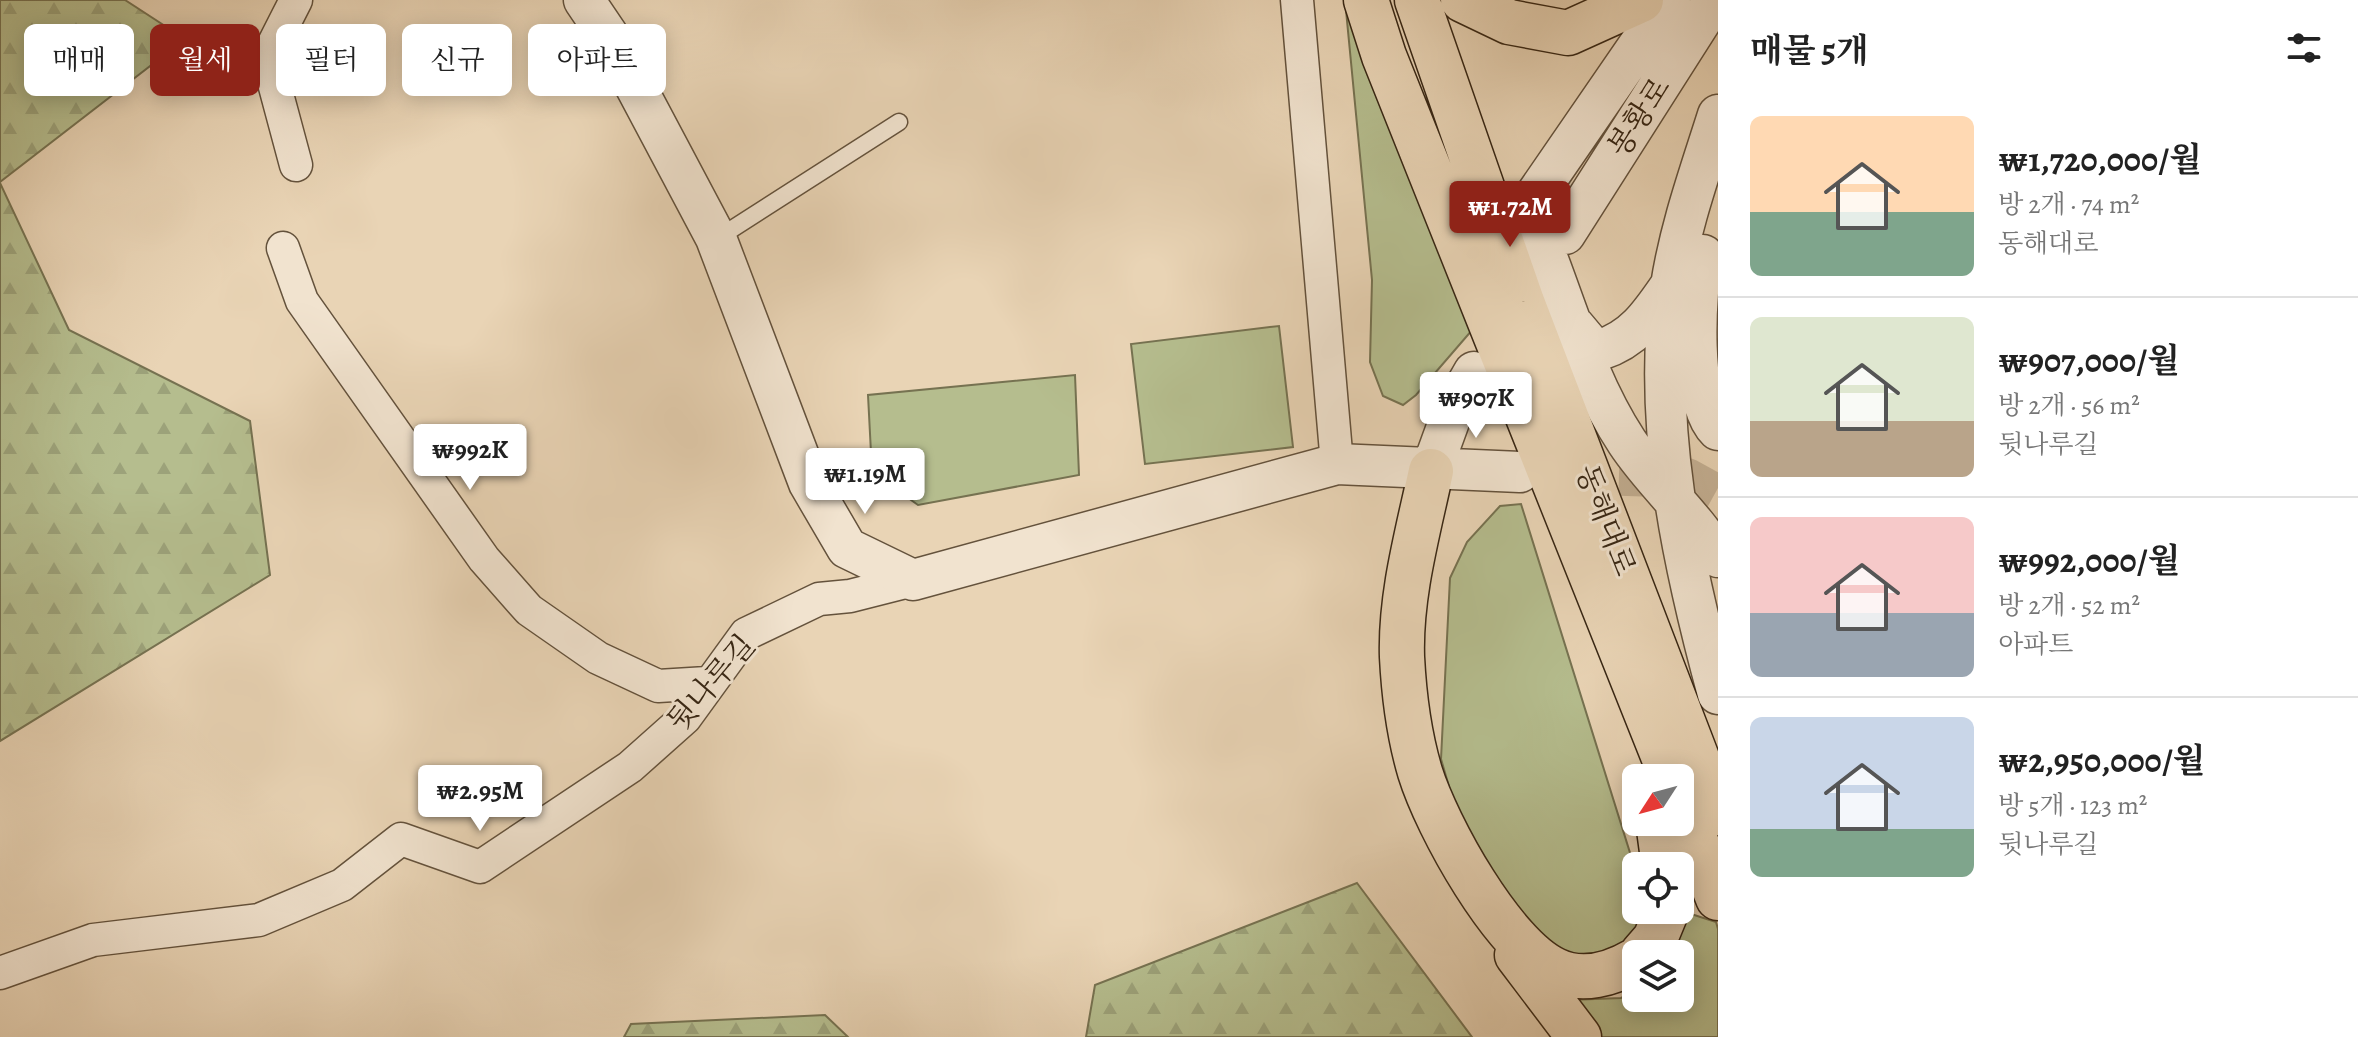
<!DOCTYPE html>
<html lang="ko">
<meta charset="utf-8">
<style>
body{margin:0;font-family:Alegreya,"Noto Serif KR",serif;background:#f2f2f2;color:#222;height:100vh;display:flex;flex-direction:column;font-size:30px;white-space:nowrap}
*{box-sizing:border-box;margin:0}
p{font-size:26px;color:#767676}
.icon{flex:none;width:44px;height:44px;fill:none;stroke:currentColor;stroke-width:2;stroke-linecap:round;stroke-linejoin:round}
.map{position:relative;flex:1;overflow:hidden}
.sheet{display:flex;flex-direction:column;background:#fff;width:640px}
.sheet>*{flex:none}
.top-card{position:absolute;left:24px;top:24px;width:760px;height:72px;display:flex;gap:16px}
.needle{width:52px;rotate:234deg}
.controls{position:absolute;left:1622px;top:764px;display:grid;gap:16px}
.controls a{display:grid;place-items:center;width:72px;height:72px;border-radius:12px;background:#fff;box-shadow:0 4px 20px #0003;font-size:40px}
.price{position:absolute;translate:-50% -68px;padding:0 18px;border-radius:8px;background:#fff;color:#222;font-size:26px;line-height:52px;filter:drop-shadow(0 2px 4px #0008)}
.price::after{content:'';position:absolute;left:50%;top:48px;width:24px;height:18px;margin-left:-12px;background:inherit;clip-path:polygon(0 0,100% 0,50% 100%)}
.price.on{background:#8f2418;color:#fff}
ul{padding:0;list-style:none}
li{display:flex;align-items:center;gap:24px;height:200px;padding:0 32px}
li+li{border-top:2px solid #e0e0e0}
li span{display:grid;place-items:center;flex:none;width:224px;height:160px;border-radius:12px;color:#555}
li>.icon{margin-inline-start:auto}
span .icon{width:96px;height:96px;fill:#fffc;stroke-width:1}
li b{font-size:34px}
h2{display:flex;justify-content:space-between;align-items:center;height:96px;padding:0 32px;font-size:34px}
.chip{padding:0 28px;border-radius:12px;background:#fff;box-shadow:0 4px 20px #0003;font-size:28px;line-height:72px}
.chip.on{background:#8f2418;color:#fff}
main{display:flex;flex:1;min-height:0}
.map>svg:first-child{display:block}
.green{fill:#b5bd8e;stroke:#767251;stroke-width:2}
.forest{fill:url(#forest-firs);stroke:#767251;stroke-width:2}
.lines{fill:none;stroke-linecap:round;stroke-linejoin:round}
.tertiary-tunnel{stroke:#c5b195;stroke-width:40;stroke-dasharray:40 20;stroke-linecap:butt}
.service-casing{stroke:#64523c;stroke-width:19}
.minor-casing{stroke:#64523c;stroke-width:35}
.tertiary-casing{stroke:#64523c;stroke-width:43}
.primary-casing{stroke:#372614;stroke-width:47}
.service{stroke:#f1e3cf;stroke-width:16}
.minor{stroke:#f1e3cf;stroke-width:32}
.tertiary{stroke:#f1e3cf;stroke-width:40}
.primary{stroke:#e9d4b5;stroke-width:44}
.labels{text-anchor:middle;dominant-baseline:central;stroke-width:6;stroke-linejoin:round;paint-order:stroke}
.street-label{font-size:30px;fill:#372614;stroke:#f1e3cf}
</style>
<main>
<div class="map">
<svg width="1718" height="1037" viewBox="0 0 1718 1037">
<defs>
<pattern id="forest-firs" width="22" height="20" patternUnits="userSpaceOnUse" patternTransform="scale(2)"><rect width="22" height="20" fill="#b5bd8e"/><path d="M5 1l3.5 6h-7zM16 11l3.5 6h-7z" fill="#9ca27a"/></pattern>
</defs>
<rect width="100%" height="100%" fill="#e9d4b5"/>
<filter id="stains"><feTurbulence type="fractalNoise" baseFrequency=".0025" numOctaves="4"/><feColorMatrix values="0 0 0 0 .2 0 0 0 0 .09 0 0 0 0 .02 0 0 0 .5 -.17"/></filter>
<radialGradient id="worn" r=".72"><stop offset=".6" stop-color="#630" stop-opacity="0"/><stop offset="1" stop-color="#630" stop-opacity=".3"/></radialGradient>
<path class="green" d="M 1345,0 L 1473,329 L 1416,395 L 1403,405 L 1383,396 L 1370,362 L 1372,280 Z
M 1279,326 L 1293,447 L 1145,464 L 1131,344 Z
M 1075,375 L 1079,475 L 918,505 L 872,472 L 868,395 Z
M 1521,504 L 1636,872 L 1636,910 L 1645,910 L 1626,954 L 1557,956 L 1466,845 L 1441,759 L 1450,578 L 1467,542 L 1500,506 Z
M 1685,912 L 1716,922 L 1718,929 L 1718,1037 L 1598,1037 L 1569,1000 L 1621,998 L 1636,991 L 1636,998 L 1680,998 L 1680,954 L 1675,954 Z"/>
<path class="forest" d="M 0,0 L 125,0 L 185,39 L 0,182 Z
M 0,183 L 69,330 L 250,421 L 270,575 L 0,741 Z
M 1357,883 L 1472,1037 L 1086,1037 L 1095,985 Z
M 825,1015 L 848,1037 L 624,1037 L 631,1024 Z"/>
<g class="lines">
<path class="tertiary-tunnel" d="M 1559,474 L 1687,478 L 1718,495"/>
<defs>
<path id="service" d="M 718,238 L 899,122"/>
<path id="minor" d="M 1297,0 L 1337,464
M 296,165 L 267,57 L 296,0
M 283,248 L 302,301 L 484,559 L 529,610 L 598,658 L 658,686 L 707,683
M 0,973 L 93,940 L 259,920 L 342,885 L 401,839 L 480,867 L 630,767 L 685,718 L 746,634 L 819,599 L 850,596 L 913,580"/>
<path id="tertiary" d="M 584,0 L 611,40 L 716,238 L 809,483 L 847,548 L 913,580 L 1337,464 L 1520,472
M 1670,0 L 1533,199 L 1534,224 C 1564,296 1584,377 1627,442 C 1654,483 1693,515 1718,557
M 1718,115 C 1700,172 1680,227 1671,286 C 1652,423 1682,562 1718,694
M 1565,234 L 1714,0
M 1703,255 C 1695,293 1689,402 1718,430
M 1574,326 L 1590,345 L 1600,350 C 1635,339 1651,314 1671,285
M 1431,471 L 1455,405 L 1474,372"/>
<path id="primary" d="M 1366,0 L 1384,56 L 1672,778
M 1417,0 L 1522,302 L 1718,813
M 1463,0 L 1509,22 L 1568,33 L 1641,0
M 1431,471 C 1418,532 1400,595 1402,657 C 1404,696 1409,735 1420,772 C 1437,827 1503,946 1555,970 C 1582,983 1612,974 1636,960
M 1680,800 L 1718,898
M 1658,822 L 1664,866
M 1642,954 L 1655,939 L 1667,910
M 1517,955 L 1579,1037"/>
</defs>
<use href="#service" class="service-casing"/>
<use href="#minor" class="minor-casing"/>
<use href="#tertiary" class="tertiary-casing"/>
<use href="#primary" class="primary-casing"/>
<use href="#service" class="service"/>
<use href="#minor" class="minor"/>
<use href="#tertiary" class="tertiary"/>
<use href="#primary" class="primary"/>
</g>
<g class="labels">
<g class="street-label">
<text transform="translate(1639 117) rotate(-57)">봉황로</text>
<text transform="translate(1606 520) rotate(69)">동해대로</text>
<text transform="translate(711 683) rotate(-49)">뒷나루길</text>
</g>
</g>
<rect width="100%" height="100%" filter="url(#stains)"/>
<rect width="100%" height="100%" fill="url(#worn)"/>
</svg>
<div class="controls">
<a><svg class="needle" viewBox="-14 -14 28 28"><path d="M0-13l5 13h-10z" fill="#e53935"/><path d="M0 13l5-13h-10z" fill="#767676"/></svg></a>
<a><svg class="icon" aria-label="locate" viewBox="0 0 24 24"><circle cx="12" cy="12" r="6"/><path d="M12 2v4M12 18v4M2 12h4M18 12h4"/></svg></a>
<a><svg class="icon" aria-label="layers" viewBox="0 0 24 24"><path d="M12 4l9 5-9 5-9-5zM3 14l9 5 9-5"/></svg></a>
</div>
<b class="price on" style="left:1510px;top:249px">₩1.72M</b>
<b class="price" style="left:1476px;top:440px">₩907K</b>
<b class="price" style="left:470px;top:492px">₩992K</b>
<b class="price" style="left:865px;top:516px">₩1.19M</b>
<b class="price" style="left:480px;top:833px">₩2.95M</b>
<div class="top-card">
<a class="chip">매매</a>
<a class="chip on">월세</a>
<a class="chip">필터</a>
<a class="chip">신규</a>
<a class="chip">아파트</a>
</div>
</div>
<section class="sheet">
<h2>매물 5개<svg class="icon" aria-label="filters" viewBox="0 0 24 24"><path d="M4 7h16M4 17h16"/><circle cx="9" cy="7" r="2"/><circle cx="15" cy="17" r="2"/></svg></h2>
<ul>
<li><span style="background:linear-gradient(#ffd9b3 60%,#7fa58c 0)"><svg class="icon" aria-label="home" viewBox="0 0 24 24"><path d="M3 11l9-7 9 7M6 9v11h12V9"/></svg></span><div><b>₩1,720,000/월</b><p>방 2개 · 74 m²</p><p>동해대로</p></div></li>
<li><span style="background:linear-gradient(#dfe7d0 65%,#b9a48a 0)"><svg class="icon" aria-label="home" viewBox="0 0 24 24"><path d="M3 11l9-7 9 7M6 9v11h12V9"/></svg></span><div><b>₩907,000/월</b><p>방 2개 · 56 m²</p><p>뒷나루길</p></div></li>
<li><span style="background:linear-gradient(#f6c9c9 60%,#9aa5b1 0)"><svg class="icon" aria-label="home" viewBox="0 0 24 24"><path d="M3 11l9-7 9 7M6 9v11h12V9"/></svg></span><div><b>₩992,000/월</b><p>방 2개 · 52 m²</p><p>아파트</p></div></li>
<li><span style="background:linear-gradient(#c9d6e8 70%,#7fa58c 0)"><svg class="icon" aria-label="home" viewBox="0 0 24 24"><path d="M3 11l9-7 9 7M6 9v11h12V9"/></svg></span><div><b>₩2,950,000/월</b><p>방 5개 · 123 m²</p><p>뒷나루길</p></div></li>
</ul>
</section>
</main>
